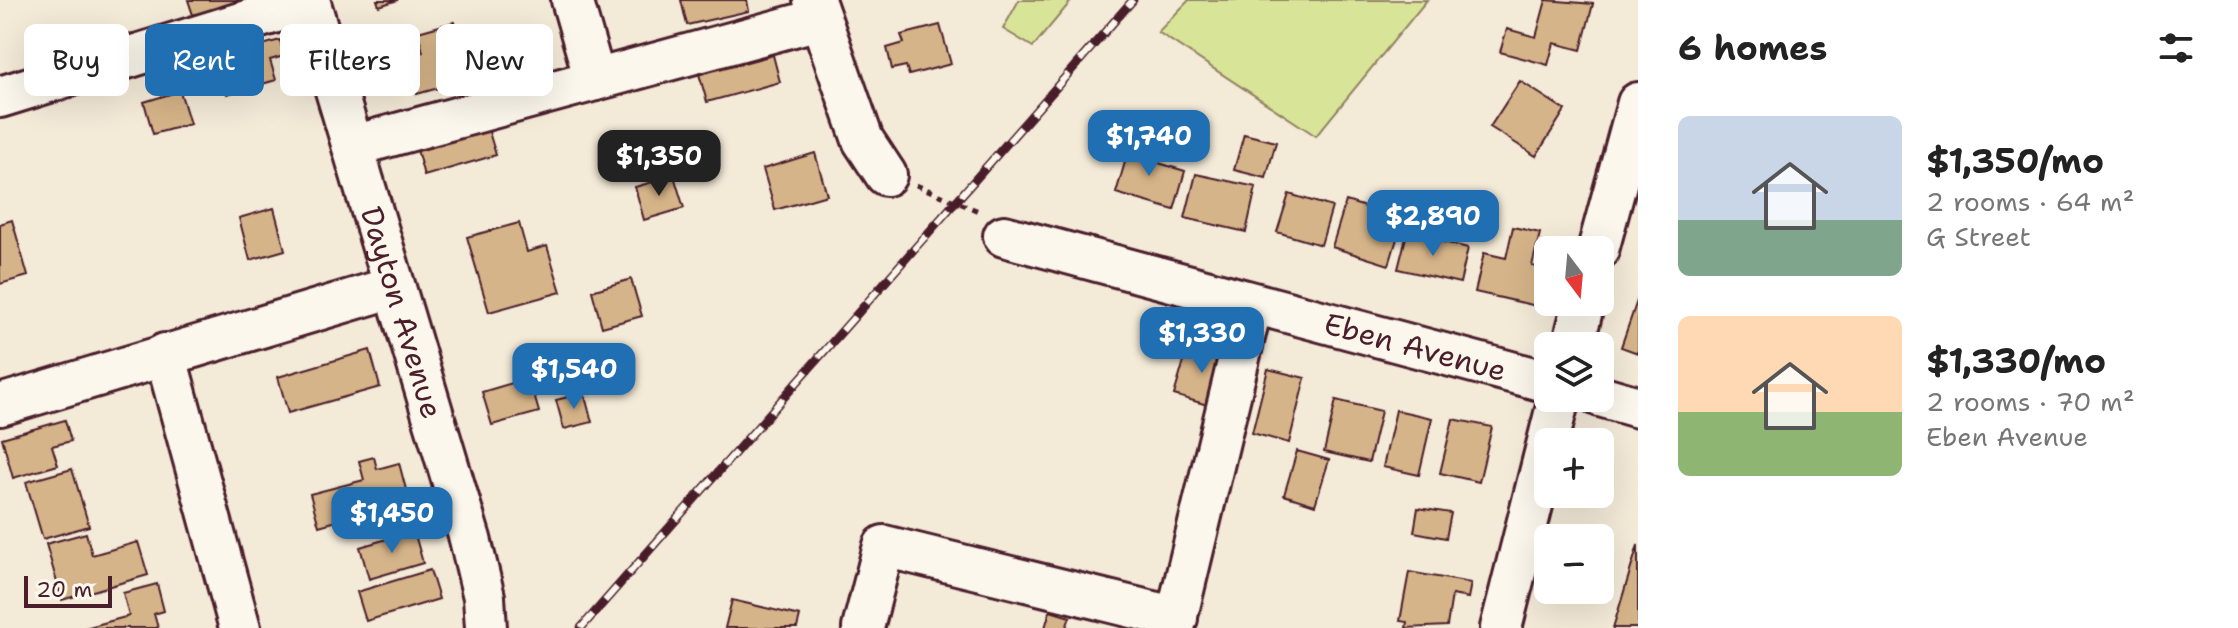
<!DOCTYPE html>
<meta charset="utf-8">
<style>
body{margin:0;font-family:"Shantell Sans",sans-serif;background:#f6f6f6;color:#222;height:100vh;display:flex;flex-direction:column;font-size:30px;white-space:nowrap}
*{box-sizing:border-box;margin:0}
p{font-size:26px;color:#767676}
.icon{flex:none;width:44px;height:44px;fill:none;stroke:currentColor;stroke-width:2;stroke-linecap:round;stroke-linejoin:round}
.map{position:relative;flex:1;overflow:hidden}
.sheet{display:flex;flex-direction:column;background:#fff;width:600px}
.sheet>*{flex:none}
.top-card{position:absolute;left:24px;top:24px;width:760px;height:72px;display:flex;gap:16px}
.needle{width:52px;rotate:164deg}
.fabs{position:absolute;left:1534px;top:236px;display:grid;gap:16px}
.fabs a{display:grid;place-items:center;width:80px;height:80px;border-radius:12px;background:#fff;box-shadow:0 8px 32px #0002;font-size:40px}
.scale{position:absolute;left:24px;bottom:20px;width:88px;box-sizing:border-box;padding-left:8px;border:4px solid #4a1f2b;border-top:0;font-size:22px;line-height:28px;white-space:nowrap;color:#4a1f2b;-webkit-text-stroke:6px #fbf7ec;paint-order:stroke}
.price{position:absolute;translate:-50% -68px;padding:0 18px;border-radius:16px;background:#1f6fb2;color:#fff;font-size:26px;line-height:52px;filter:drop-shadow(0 2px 4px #0008)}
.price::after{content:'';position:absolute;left:50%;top:48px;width:24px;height:18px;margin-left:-12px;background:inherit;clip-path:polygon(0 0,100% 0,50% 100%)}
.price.active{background:#222;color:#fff}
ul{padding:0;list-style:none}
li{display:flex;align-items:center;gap:24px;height:200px;padding:0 40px}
li span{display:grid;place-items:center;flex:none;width:224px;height:160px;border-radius:12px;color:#555}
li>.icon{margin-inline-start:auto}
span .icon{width:96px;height:96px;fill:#fffc;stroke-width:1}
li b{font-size:34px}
h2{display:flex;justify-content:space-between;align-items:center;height:96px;padding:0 40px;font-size:34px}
.chip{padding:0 28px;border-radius:12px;background:#fff;box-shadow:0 8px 32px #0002;font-size:28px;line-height:72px}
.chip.active{background:#1f6fb2;color:#fff}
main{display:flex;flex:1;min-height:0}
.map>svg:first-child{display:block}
.green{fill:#d8e598;stroke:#918262;stroke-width:2}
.building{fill:#d6b489;stroke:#4a1f2b;stroke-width:2}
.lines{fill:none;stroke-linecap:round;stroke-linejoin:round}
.minor-casing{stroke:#4a1f2b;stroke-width:46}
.path{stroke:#4a1f2b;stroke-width:5;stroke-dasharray:6 6;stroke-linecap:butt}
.minor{stroke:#fbf7ec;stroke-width:40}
.rail-casing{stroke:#4a1f2b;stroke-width:9}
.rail{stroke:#fbf7ec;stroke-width:6;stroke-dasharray:18;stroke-linecap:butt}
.labels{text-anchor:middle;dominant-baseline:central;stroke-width:8;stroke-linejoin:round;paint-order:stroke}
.street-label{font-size:30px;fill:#4a1f2b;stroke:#fbf7ec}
</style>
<main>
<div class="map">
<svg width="1638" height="628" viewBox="0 0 1638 628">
<rect width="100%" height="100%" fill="#f4ead8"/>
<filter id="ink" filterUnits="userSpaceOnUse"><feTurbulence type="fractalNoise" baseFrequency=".0125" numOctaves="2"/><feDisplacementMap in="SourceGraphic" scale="16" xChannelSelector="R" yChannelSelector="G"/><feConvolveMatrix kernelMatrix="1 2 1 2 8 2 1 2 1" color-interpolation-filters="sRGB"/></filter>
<g filter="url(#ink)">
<path class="green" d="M 1019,0 L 1072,0 L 1033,47 L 1003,29 Z
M 1189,0 L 1427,0 L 1316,136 L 1158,32 Z"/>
<path class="building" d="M 188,0 L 238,0 L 240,7 L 195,21 Z
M 377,0 L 398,0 L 379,6 Z
M 681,0 L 747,0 L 749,11 L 687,25 Z
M 1546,0 L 1593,4 L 1581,50 L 1554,43 L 1548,65 L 1500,52 L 1507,29 L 1536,37 Z
M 454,22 L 471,79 L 417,94 L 406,57 L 423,52 L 418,32 Z
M 940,25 L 951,64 L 909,75 L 906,66 L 892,69 L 887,48 L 904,43 L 901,35 Z
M 280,40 L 284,56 L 270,60 L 276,80 L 227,94 L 217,58 Z
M 773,55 L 780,82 L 707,102 L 697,67 L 734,57 L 736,65 Z
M 1520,81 L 1565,110 L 1536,156 L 1490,127 Z
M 180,91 L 190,124 L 153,134 L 144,102 Z
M 486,122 L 496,155 L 424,176 L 415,142 Z
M 1244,134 L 1276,142 L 1266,178 L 1234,170 Z
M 1132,138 L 1153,145 L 1149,160 L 1185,171 L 1174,210 L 1116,193 Z
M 815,153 L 827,195 L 775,210 L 763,169 Z
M 1196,174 L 1256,187 L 1246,232 L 1185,218 Z
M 674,176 L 684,208 L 644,220 L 635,187 Z
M 1289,194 L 1332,207 L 1321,245 L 1277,232 Z
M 1346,201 L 1403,219 L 1389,265 L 1332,247 Z
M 274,208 L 285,250 L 250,260 L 239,218 Z
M 12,220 L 28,276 L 0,284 L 0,224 Z
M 519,223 L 527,252 L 547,246 L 561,292 L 489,312 L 467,237 Z
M 1513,227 L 1540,233 L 1532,266 L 1548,269 L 1541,307 L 1475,292 L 1484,253 L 1506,258 Z
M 1407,233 L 1468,248 L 1460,283 L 1398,269 Z
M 631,279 L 642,316 L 602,327 L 592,291 Z
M 1638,298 L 1638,353 L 1621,347 Z
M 1189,344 L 1229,355 L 1214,407 L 1174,395 Z
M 370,350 L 380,387 L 288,413 L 278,377 Z
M 1268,369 L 1305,378 L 1289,443 L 1252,433 Z
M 529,378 L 539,412 L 492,425 L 482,392 Z
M 584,393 L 592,422 L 564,429 L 556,400 Z
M 1336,400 L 1381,411 L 1369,462 L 1324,452 Z
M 1396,410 L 1432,418 L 1419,475 L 1383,467 Z
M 1453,419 L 1492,427 L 1479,482 L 1440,473 Z
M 65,420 L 71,441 L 52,446 L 58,465 L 13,478 L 2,438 Z
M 1297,451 L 1329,460 L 1315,505 L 1284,495 Z
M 374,457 L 377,469 L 399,463 L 409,501 L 319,526 L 310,494 L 364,480 L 359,461 Z
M 72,469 L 89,526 L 43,539 L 26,482 Z
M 1418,508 L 1451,513 L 1446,538 L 1414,532 Z
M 414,531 L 423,563 L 369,579 L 360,547 Z
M 86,533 L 92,555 L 138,542 L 148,575 L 62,600 L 46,544 Z
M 1638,545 L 1638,628 L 1613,628 Z
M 430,570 L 439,599 L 366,621 L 357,592 Z
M 1409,572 L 1471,583 L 1468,598 L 1452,595 L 1447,626 L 1406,628 L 1407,622 L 1400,621 Z
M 157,584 L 164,611 L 154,614 L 158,628 L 85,628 L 129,616 L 123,593 Z
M 732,600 L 800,616 L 797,628 L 725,628 Z
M 1050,611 L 1070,617 L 1066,628 L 1045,628 Z"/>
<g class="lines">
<defs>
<g id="minor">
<path id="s1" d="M 309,0 L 470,539 L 484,597 L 486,628"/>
<path d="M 572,0 L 595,80"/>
<path d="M 814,0 L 863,140 L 886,175"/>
<path d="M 0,97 L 309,2"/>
<path d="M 353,146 L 819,19"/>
<path id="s2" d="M 1004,236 L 1548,382"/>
<path d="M 1598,250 L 1638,103"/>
<path d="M 1573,346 L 1584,302"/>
<path d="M 165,354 L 240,628"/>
<path d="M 1600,396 L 1638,407"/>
<path d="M 0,405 L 394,287"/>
<path d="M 863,628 L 884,546 L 1177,618"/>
<path d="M 1174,628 L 1252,304"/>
<path d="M 1501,628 L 1559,398"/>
</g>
</defs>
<use href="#minor" class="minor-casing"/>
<path class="path" d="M 916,185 L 981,212"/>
<use href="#minor" class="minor"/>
<defs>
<path id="rail" d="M 581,628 L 1133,0"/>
</defs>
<use href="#rail" class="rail-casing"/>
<use href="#rail" class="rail"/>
</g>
</g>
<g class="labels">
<g class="street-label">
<text stroke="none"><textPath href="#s1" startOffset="326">Dayton Avenue</textPath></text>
<text stroke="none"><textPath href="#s2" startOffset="426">Eben Avenue</textPath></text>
</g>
</g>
</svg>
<div class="fabs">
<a><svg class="needle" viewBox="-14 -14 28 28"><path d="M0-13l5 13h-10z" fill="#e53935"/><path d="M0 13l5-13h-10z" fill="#767676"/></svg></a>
<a><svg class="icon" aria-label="layers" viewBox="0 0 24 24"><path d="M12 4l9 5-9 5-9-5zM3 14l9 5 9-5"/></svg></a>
<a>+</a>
<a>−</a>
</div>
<div class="scale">20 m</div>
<b class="price" style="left:1149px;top:178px">$1,740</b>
<b class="price active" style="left:659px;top:198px">$1,350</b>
<b class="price" style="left:1433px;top:258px">$2,890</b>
<b class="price" style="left:1202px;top:375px">$1,330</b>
<b class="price" style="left:574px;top:411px">$1,540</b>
<b class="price" style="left:392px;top:555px">$1,450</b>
<div class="top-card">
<a class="chip">Buy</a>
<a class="chip active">Rent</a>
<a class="chip">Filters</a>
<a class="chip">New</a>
</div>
</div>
<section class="sheet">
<h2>6 homes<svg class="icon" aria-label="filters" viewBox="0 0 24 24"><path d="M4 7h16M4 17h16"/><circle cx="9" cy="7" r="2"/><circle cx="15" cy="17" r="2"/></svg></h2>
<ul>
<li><span style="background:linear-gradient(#c9d6e8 65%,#7fa58c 0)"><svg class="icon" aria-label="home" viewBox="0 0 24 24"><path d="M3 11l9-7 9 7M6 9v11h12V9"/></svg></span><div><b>$1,350/mo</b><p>2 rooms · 64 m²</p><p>G Street</p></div></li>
<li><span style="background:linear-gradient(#ffd9b3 60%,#8fb573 0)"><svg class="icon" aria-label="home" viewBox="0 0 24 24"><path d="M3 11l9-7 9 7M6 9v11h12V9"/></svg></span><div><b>$1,330/mo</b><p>2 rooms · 70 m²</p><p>Eben Avenue</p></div></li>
</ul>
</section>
</main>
